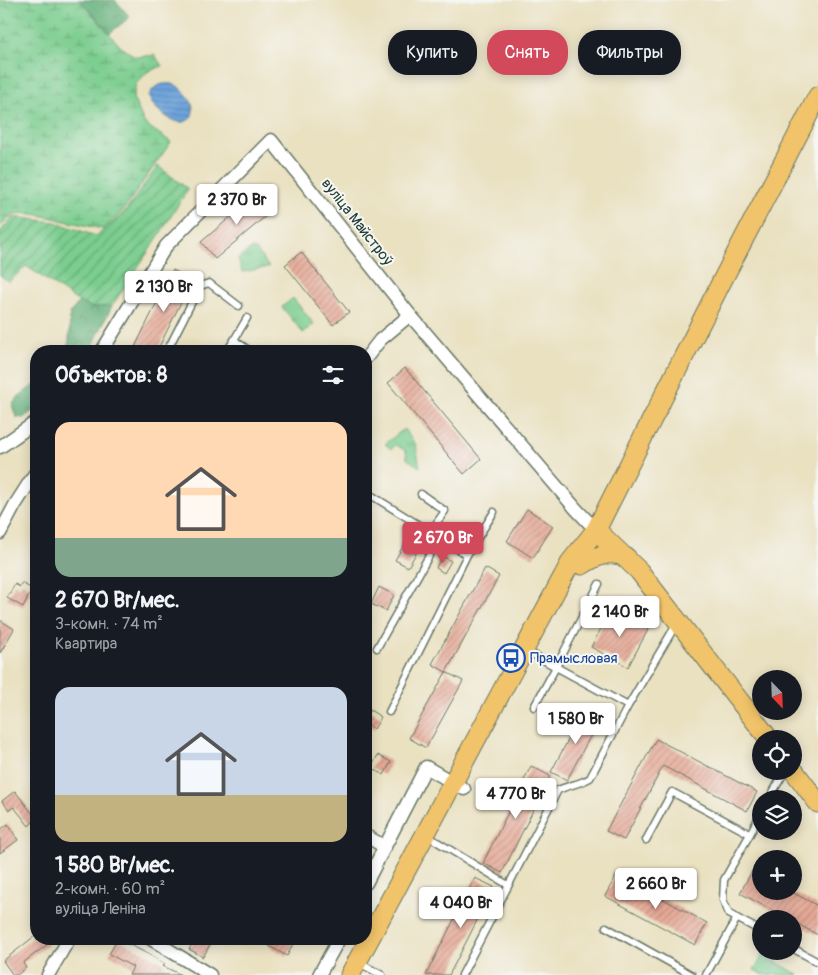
<!DOCTYPE html>
<html lang="ru">
<meta charset="utf-8">
<style>
body{margin:0;font-family:Pangolin,sans-serif;background:#20242c;color:#f1f3f6;height:100vh;display:flex;flex-direction:column;font-size:19px;white-space:nowrap}
*{box-sizing:border-box;margin:0}
p{font-size:16px;color:#9ea1a6}
.icon{flex:none;width:28px;height:28px;fill:none;stroke:currentColor;stroke-width:2;stroke-linecap:round;stroke-linejoin:round}
.map{position:relative;flex:1;overflow:hidden}
.drawer{position:absolute;left:30px;top:345px;width:342px;height:600px;display:flex;flex-direction:column;background:#171b24;border-radius:20px;box-shadow:0 2px 12px #0003}
.drawer>*{flex:none}
.banner{position:absolute;left:388px;top:30px;width:355px;height:45px;display:flex;gap:10px}
.needle{width:32px;rotate:157deg}
.buttons{position:absolute;left:752px;top:670px;display:grid;gap:10px}
.buttons a{display:grid;place-items:center;width:50px;height:50px;border-radius:50%;background:#171b24;box-shadow:0 2px 12px #0003;font-size:25px}
.price{position:absolute;translate:-50% -42px;padding:0 11px;border-radius:5px;background:#fff;color:#222;font-size:16px;line-height:32px;filter:drop-shadow(0 1px 2px #0008)}
.price::after{content:'';position:absolute;left:50%;top:30px;width:15px;height:11px;margin-left:-8px;background:inherit;clip-path:polygon(0 0,100% 0,50% 100%)}
.price.on{background:#d1495b;color:#fff}
ul{padding:0;list-style:none}
li{display:grid;align-content:center;gap:10px;height:265px;padding:0 25px}
li span{display:grid;place-items:center;height:155px;border-radius:15px;color:#555}
li>.icon{margin-inline-start:auto}
span .icon{width:90px;height:90px;fill:#fffc;stroke-width:1}
li b{font-size:21px}
h2{display:flex;justify-content:space-between;align-items:center;height:60px;padding:0 25px;font-size:21px}
.chip{padding:0 18px;border-radius:20px;background:#171b24;box-shadow:0 2px 12px #0003;font-size:18px;line-height:45px}
.chip.on{background:#d1495b;color:#fff}
.map>svg:first-child{display:block}
.grass{fill:url(#grass-tufts);stroke:#4d8562}
.forest{fill:url(#forest-crowns);stroke:#427657}
.wetland{fill:url(#wetland-marsh);stroke:#4d8562}
.garden{fill:url(#garden-furrows);stroke:#4d8562}
.water{fill:url(#water-rules);stroke:#467088}
.building{fill:url(#building-hatch)}
.lines{fill:none;stroke-linecap:round;stroke-linejoin:round}
.lane-casing{stroke:#667665;stroke-width:9}
.street-casing{stroke:#667665;stroke-width:15}
.primary-casing{stroke:#667665;stroke-width:21}
.lane{stroke:#fff;stroke-width:6}
.street{stroke:#fff;stroke-width:12}
.primary{stroke:#f1c36a;stroke-width:19}
.labels{text-anchor:middle;dominant-baseline:central;stroke-width:4;stroke-linejoin:round;paint-order:stroke}
.street-label{font-size:15px;fill:#1f3d34;stroke:#f6f6f2}
.transit-label{font-size:15px;fill:#164399;stroke:#f6f6f2;text-anchor:start}
</style>
<div class="map">
<svg width="818" height="975" viewBox="0 0 818 975">
<defs>
<pattern id="grass-tufts" width="24" height="20" patternUnits="userSpaceOnUse" patternTransform="scale(1.25)"><rect width="24" height="20" fill="#7bcd8f"/><path d="M3 7l-1-3M5 7V3M7 7l1-3M15 17l-1-3M17 17v-4M19 17l1-3" fill="none" stroke="#64a876"/></pattern>
<pattern id="forest-crowns" width="20" height="18" patternUnits="userSpaceOnUse" patternTransform="scale(1.25)"><rect width="20" height="18" fill="#64b07a"/><path d="M2 6a3 3 0 1 1 6 0M12 15a3 3 0 1 1 6 0" fill="none" stroke="#529065"/></pattern>
<pattern id="wetland-marsh" width="20" height="14" patternUnits="userSpaceOnUse" patternTransform="scale(1.25)"><rect width="20" height="14" fill="#7bcd8f"/><path d="M1 5h8M5 5V1M11 12h8M15 12V8" fill="none" stroke="#64a876"/></pattern>
<pattern id="garden-furrows" width="10" height="10" patternUnits="userSpaceOnUse" patternTransform="scale(1.25)"><rect width="10" height="10" fill="#7bcd8f"/><path d="M-1 1l2-2M0 10L10 0M9 11l2-2" fill="none" stroke="#64a876"/></pattern>
<pattern id="water-rules" width="6" height="5" patternUnits="userSpaceOnUse" patternTransform="scale(1.25)"><rect width="6" height="5" fill="#6da3db"/><path d="M0 2.5h6" fill="none" stroke="#5986b2"/></pattern>
<pattern id="building-hatch" width="6" height="6" patternUnits="userSpaceOnUse" patternTransform="scale(1.25)"><rect width="6" height="6" fill="#e6a895"/><path d="M-1 1l2-2M0 6l6-6M5 7l2-2" fill="none" stroke="#ba8a7a"/></pattern>
</defs>
<rect width="100%" height="100%" fill="#f6f6f2"/>
<filter id="ink" filterUnits="userSpaceOnUse"><feTurbulence type="fractalNoise" baseFrequency=".02" numOctaves="2"/><feDisplacementMap in="SourceGraphic" scale="10" xChannelSelector="R" yChannelSelector="G"/><feConvolveMatrix kernelMatrix="1 2 1 2 8 2 1 2 1" color-interpolation-filters="sRGB"/></filter>
<filter id="wash" filterUnits="userSpaceOnUse"><feTurbulence type="fractalNoise" baseFrequency=".0096" numOctaves="4" result="noise"/><feDisplacementMap in="SourceGraphic" scale="20" xChannelSelector="R" yChannelSelector="G"/><feGaussianBlur stdDeviation="1.12" result="paint"/><feColorMatrix in="noise" values="0 0 0 0 0 0 0 0 0 0 0 0 0 0 0 0 0 1.4 0 .05"/><feComposite in="paint" operator="in"/></filter>
<g filter="url(#wash)">
<rect width="100%" height="100%" fill="#eae1c1"/>
<path class="grass" d="M 251,249 L 256,250 L 269,267 L 244,272 L 242,271 L 238,259 Z
M 293,298 L 314,324 L 303,333 L 282,307 Z
M 404,429 L 416,445 L 420,467 L 407,459 L 406,451 L 396,445 L 391,449 L 385,444 Z
M 763,954 L 799,975 L 763,975 L 754,970 Z"/>
<path class="forest" d="M 80,0 L 115,0 L 130,17 L 110,33 Z
M 79,302 L 91,307 L 112,306 L 90,351 L 66,351 L 69,341 L 70,313 Z
M 36,384 L 36,409 L 23,418 L 16,417 L 12,405 L 20,395 Z"/>
<path class="wetland" d="M 0,0 L 80,0 L 120,46 L 136,57 L 155,55 L 162,66 L 147,72 L 136,84 L 133,98 L 145,124 L 171,142 L 122,212 L 103,229 C 95,227 87,226 79,224 C 56,220 36,211 12,214 L 0,227 Z"/>
<path class="garden" d="M 158,166 L 188,189 L 158,237 L 112,306 L 91,307 L 79,302 L 26,266 L 9,282 L 0,275 L 0,232 L 13,217 L 55,222 L 96,236 L 124,213 Z"/>
<path class="water" d="M 163,84 C 166,84 171,83 175,85 C 179,86 183,91 187,95 C 202,114 187,131 167,117 C 158,111 153,106 149,96 C 152,89 155,86 163,84 Z"/>
<g id="blocks">
<path class="building" d="M 259,193 L 273,210 L 215,259 L 201,242 Z
M 301,252 L 349,312 L 333,325 L 285,265 Z
M 173,270 L 192,280 L 157,351 L 133,351 Z
M 405,368 L 481,459 L 464,474 L 388,383 Z
M 527,509 L 553,526 L 533,558 L 507,541 Z
M 405,543 L 418,550 L 408,567 L 395,560 Z
M 442,556 L 451,561 L 444,573 L 436,568 Z
M 485,568 L 499,576 L 446,672 L 432,664 Z
M 22,583 L 32,589 L 23,607 L 7,598 L 15,584 L 20,587 Z
M 379,587 L 394,595 L 386,611 L 371,604 Z
M 612,608 L 649,628 L 628,667 L 591,647 Z
M 0,620 L 14,629 L 0,653 Z
M 446,672 L 463,681 L 426,748 L 409,738 Z
M 370,710 L 381,717 L 374,729 L 366,724 L 366,716 Z
M 584,710 L 600,718 L 567,780 L 551,772 Z
M 656,739 L 757,792 L 747,811 L 663,766 L 624,840 L 606,831 Z
M 378,755 L 391,762 L 384,775 L 371,768 Z
M 531,766 L 550,776 L 502,873 L 483,863 Z
M 15,791 L 36,818 L 29,826 L 14,807 L 9,810 L 2,801 Z
M 8,824 L 18,840 L 0,853 L 0,830 Z
M 752,871 L 761,876 L 761,891 L 790,891 L 818,906 L 818,935 L 794,922 L 794,919 L 788,919 L 740,893 Z
M 617,874 L 707,923 L 695,945 L 605,896 Z
M 475,878 L 494,887 L 461,952 L 449,975 L 426,975 Z
M 36,935 L 36,939 L 44,939 L 48,944 L 23,963 L 26,968 L 17,975 L 13,975 L 3,961 Z
M 118,939 L 150,955 L 165,964 L 163,966 L 181,975 L 129,975 L 133,967 L 109,954 Z
M 196,939 L 203,939 L 211,943 L 203,957 L 189,949 Z
M 273,939 L 288,939 L 294,942 L 287,956 L 269,946 Z"/>
</g>
</g>
<g filter="url(#ink)">
<use href="#blocks" fill-opacity="0" stroke="#667665" stroke-width="1"/>
<g class="lines">
<defs>
<path id="lane" d="M 234,340 L 247,318
M 167,351 L 200,286 L 209,283 L 239,306
M 227,351 L 234,340 L 250,351
M 366,492 L 467,555
M 421,494 L 445,511 L 430,532
M 377,648 L 439,538
M 525,650 L 556,667 L 599,584
M 534,707 L 556,667 L 628,706
M 389,712 L 467,555 L 494,512
M 769,799 L 785,771
M 750,834 L 724,880 L 723,900 L 729,914 L 761,931
M 426,835 L 508,885
M 646,840 L 672,792 L 750,834 L 761,813
M 606,927 L 692,975
M 794,949 L 818,962
M 359,963 L 382,975
M 462,975 L 558,790 C 569,785 580,784 590,778 L 628,706 L 677,623
M 706,975 L 737,918"/>
<path id="street" d="M 102,351 L 166,246 L 271,140 L 410,315 L 576,509 L 596,530
M 366,358 L 380,340 L 410,315
M 0,447 L 36,422
M 0,533 L 15,505 L 36,472
M 366,836 L 385,847
M 366,883 L 426,767 L 464,789
M 151,939 L 210,975
M 48,975 L 69,939
M 319,975 L 339,939"/>
<path id="primary" d="M 596,530 L 639,571 L 769,739
M 582,565 C 596,556 611,549 627,558
M 794,771 L 818,803
M 350,975 L 572,560 L 596,530 L 725,275 L 818,96"/>
</defs>
<use href="#lane" class="lane-casing"/>
<use href="#street" class="street-casing"/>
<use href="#primary" class="primary-casing"/>
<use href="#lane" class="lane"/>
<use href="#street" class="street"/>
<use href="#primary" class="primary"/>
</g>
</g>
<defs>
<symbol id="bus-ring" viewBox="-11 -11 22 22"><circle r="9.5" fill="#f6f6f2" stroke="#1a4fb4" stroke-width="1.5"/><path d="M-5-6H5V4H4V6H2V4H-2V6H-4V4H-5ZM-3.5-4V0h7V-4ZM-3.5 1.2v1.5H-2V1.2ZM2 1.2v1.5H3.5V1.2Z" fill="#1a4fb4"/></symbol>
</defs>
<g fill-rule="evenodd">
<use href="#bus-ring" x="495" y="642" width="32" height="32"/>
</g>
<g class="labels">
<g class="street-label">
<text transform="translate(357 222) rotate(52)">вуліца Майстроў</text>
</g>
<g class="transit-label">
<text x="530" y="658">Прамысловая</text>
</g>
</g>
</svg>
<div class="buttons">
<a><svg class="needle" viewBox="-14 -14 28 28"><path d="M0-13l5 13h-10z" fill="#e53935"/><path d="M0 13l5-13h-10z" fill="#9ea1a6"/></svg></a>
<a><svg class="icon" aria-label="locate" viewBox="0 0 24 24"><circle cx="12" cy="12" r="6"/><path d="M12 2v4M12 18v4M2 12h4M18 12h4"/></svg></a>
<a><svg class="icon" aria-label="layers" viewBox="0 0 24 24"><path d="M12 4l9 5-9 5-9-5zM3 14l9 5 9-5"/></svg></a>
<a>+</a>
<a>−</a>
</div>
<b class="price" style="left:237px;top:226px">2 370 Br</b>
<b class="price" style="left:164px;top:313px">2 130 Br</b>
<b class="price on" style="left:443px;top:564px">2 670 Br</b>
<b class="price" style="left:620px;top:638px">2 140 Br</b>
<b class="price" style="left:576px;top:745px">1 580 Br</b>
<b class="price" style="left:516px;top:820px">4 770 Br</b>
<b class="price" style="left:656px;top:910px">2 660 Br</b>
<b class="price" style="left:461px;top:929px">4 040 Br</b>
<div class="banner">
<a class="chip">Купить</a>
<a class="chip on">Снять</a>
<a class="chip">Фильтры</a>
</div>
<section class="drawer">
<h2>Объектов: 8<svg class="icon" aria-label="filters" viewBox="0 0 24 24"><path d="M4 7h16M4 17h16"/><circle cx="9" cy="7" r="2"/><circle cx="15" cy="17" r="2"/></svg></h2>
<ul>
<li><span style="background:linear-gradient(#ffd9b3 75%,#7fa58c 0)"><svg class="icon" aria-label="home" viewBox="0 0 24 24"><path d="M3 11l9-7 9 7M6 9v11h12V9"/></svg></span><div><b>2 670 Br/мес.</b><p>3-комн. · 74 m²</p><p>Квартира</p></div></li>
<li><span style="background:linear-gradient(#c9d6e8 70%,#c2b280 0)"><svg class="icon" aria-label="home" viewBox="0 0 24 24"><path d="M3 11l9-7 9 7M6 9v11h12V9"/></svg></span><div><b>1 580 Br/мес.</b><p>2-комн. · 60 m²</p><p>вуліца Леніна</p></div></li>
</ul>
</section>
</div>
